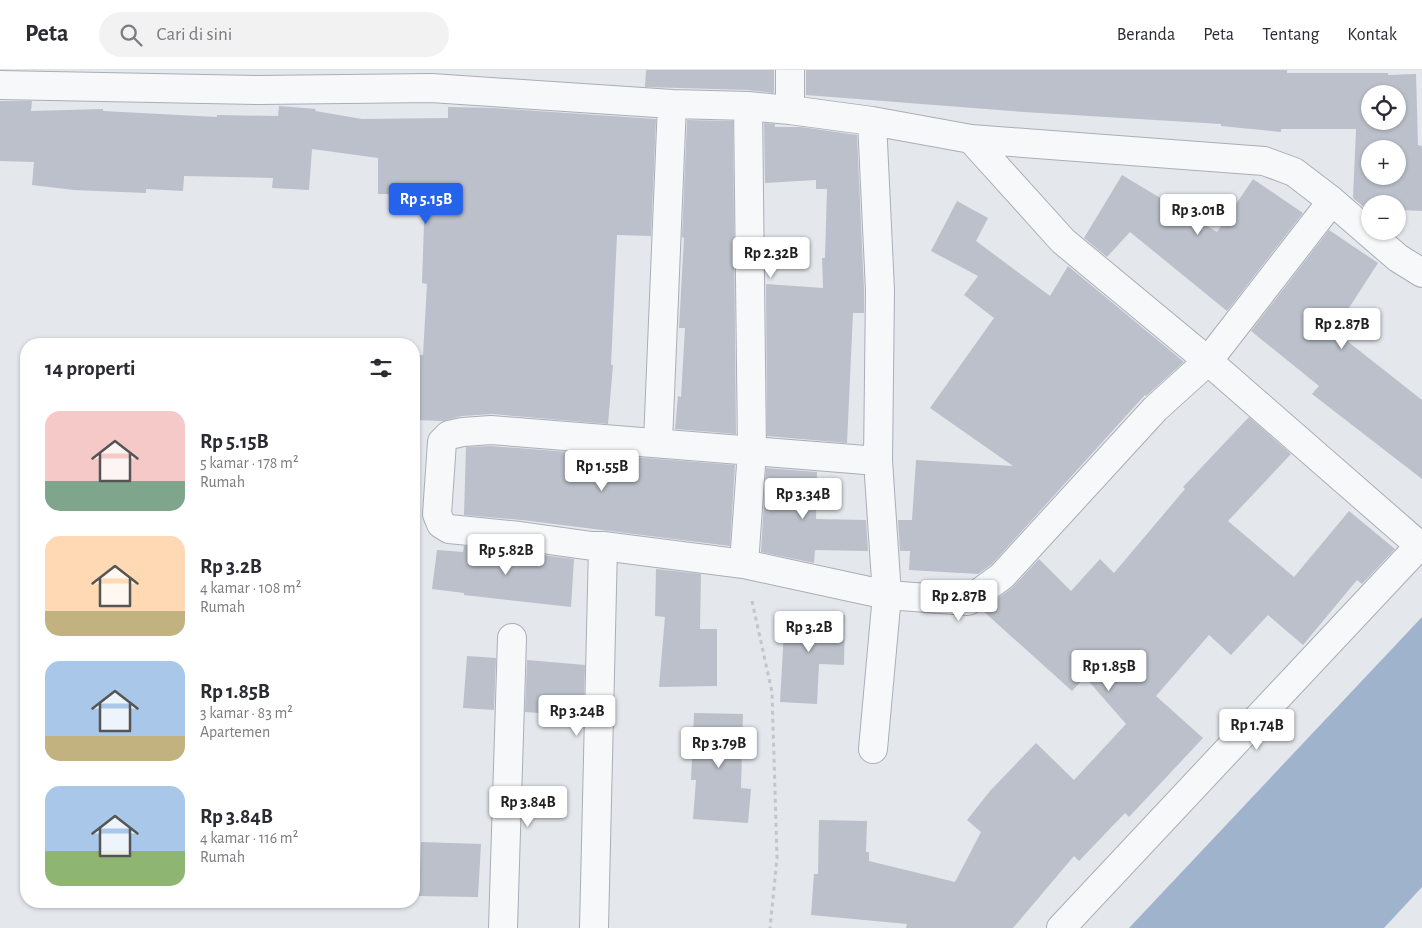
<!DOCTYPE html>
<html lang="id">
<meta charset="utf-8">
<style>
body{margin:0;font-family:"Alegreya Sans",sans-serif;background:#f2f2f3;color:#2b2b33;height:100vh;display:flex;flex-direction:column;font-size:19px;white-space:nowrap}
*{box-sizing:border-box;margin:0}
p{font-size:16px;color:#7c7c81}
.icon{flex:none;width:28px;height:28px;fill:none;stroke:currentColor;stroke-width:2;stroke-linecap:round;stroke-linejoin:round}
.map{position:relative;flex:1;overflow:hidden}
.side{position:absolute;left:20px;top:268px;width:400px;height:570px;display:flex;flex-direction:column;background:#fff;border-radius:20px;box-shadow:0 1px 4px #0004}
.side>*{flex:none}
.tools{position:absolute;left:1361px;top:15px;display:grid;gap:10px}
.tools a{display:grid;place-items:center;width:45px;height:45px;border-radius:50%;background:#fff;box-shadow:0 1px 4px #0004;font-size:25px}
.price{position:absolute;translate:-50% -42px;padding:0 11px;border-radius:5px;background:#fff;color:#222;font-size:16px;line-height:32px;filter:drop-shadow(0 1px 2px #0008)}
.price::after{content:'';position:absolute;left:50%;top:30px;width:15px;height:11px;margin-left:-8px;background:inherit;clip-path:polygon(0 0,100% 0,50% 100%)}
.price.current{background:#2563eb;color:#fff}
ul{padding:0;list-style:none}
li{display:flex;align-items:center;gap:15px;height:125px;padding:0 25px}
li span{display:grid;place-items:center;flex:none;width:140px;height:100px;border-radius:15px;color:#555}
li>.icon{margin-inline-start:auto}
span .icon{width:60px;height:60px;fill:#fffc;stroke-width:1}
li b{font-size:21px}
h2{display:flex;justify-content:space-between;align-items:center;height:60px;padding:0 25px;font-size:21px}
header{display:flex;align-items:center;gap:30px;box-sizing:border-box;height:70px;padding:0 25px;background:#fff;border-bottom:1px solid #e1e1e2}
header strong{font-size:24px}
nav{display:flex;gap:28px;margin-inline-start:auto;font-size:18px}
.search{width:350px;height:45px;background:#f2f2f3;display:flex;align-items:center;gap:12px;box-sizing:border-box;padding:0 18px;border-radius:28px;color:#7c7c81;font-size:19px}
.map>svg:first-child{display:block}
.water{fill:#9fb4cc}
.building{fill:#bbc0ca;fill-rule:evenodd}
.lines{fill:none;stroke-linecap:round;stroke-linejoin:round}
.minor-casing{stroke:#a9aeb7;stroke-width:30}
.path{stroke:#c2c5cb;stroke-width:3;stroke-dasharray:4 4;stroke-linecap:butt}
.minor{stroke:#f7f8fa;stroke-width:28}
</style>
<header>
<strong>Peta</strong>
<div class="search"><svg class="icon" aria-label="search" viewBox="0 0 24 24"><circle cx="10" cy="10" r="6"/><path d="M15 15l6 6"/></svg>Cari di sini</div>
<nav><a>Beranda</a><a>Peta</a><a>Tentang</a><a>Kontak</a></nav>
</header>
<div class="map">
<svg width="1422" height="858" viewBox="0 0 1422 858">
<rect width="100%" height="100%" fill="#e4e7ec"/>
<path class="water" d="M 1422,547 L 1422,817 L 1384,858 L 1129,858 Z"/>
<path class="building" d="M 646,0 L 774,0 L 774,23 L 748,20 L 645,17 Z
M 806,0 L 1287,0 L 1287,3 L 1388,3 L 1388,5 L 1416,4 L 1418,75 L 1422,76 L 1422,141 L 1398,140 L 1398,134 L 1370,134 L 1370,139 L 1365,138 L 1353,128 L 1356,59 L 1281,59 L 1281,62 L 1221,56 L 1221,54 L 1024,42 L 806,25 ZM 1370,24 L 1398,24 L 1398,51 L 1370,51 ZM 1370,79 L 1398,79 L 1398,106 L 1370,106 Z
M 0,31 L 32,31 L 31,41 L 103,39 L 103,41 L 217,47 L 217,45 L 278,46 L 279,36 L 316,39 L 315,41 L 362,49 L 448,48 L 448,37 L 494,38 L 656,49 L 651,166 L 617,165 L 611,295 L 613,295 L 608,354 L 492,344 L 462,346 L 443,351 L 414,350 L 416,285 L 423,285 L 427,214 L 422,213 L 425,124 L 378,124 L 378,88 L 312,79 L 309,120 L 272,118 L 273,108 L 184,106 L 183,121 L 146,119 L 146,123 L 74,120 L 32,115 L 34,92 L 0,91 Z
M 687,50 L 733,51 L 736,364 L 675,359 L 678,326 L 681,327 L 685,258 L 679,258 L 684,168 L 682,167 Z
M 764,53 L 775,54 L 775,57 L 801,57 L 857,65 L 864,220 L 864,243 L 853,243 L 847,373 L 767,366 L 766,214 L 823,218 L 822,188 L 825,188 L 827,119 L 816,119 L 816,110 L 765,113 Z
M 1122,105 L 1217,162 L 1253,109 L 1303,143 L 1227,241 L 1130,162 L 1107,187 L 1084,168 Z
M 957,131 L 988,148 L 976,171 L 1050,226 L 1068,196 L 1184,292 L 1146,326 L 1145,325 L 992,494 L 978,504 L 909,500 L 910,481 L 900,481 L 898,450 L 912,450 L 916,390 L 1013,396 L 930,338 L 994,248 L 964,225 L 978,206 L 931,181 Z
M 1329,160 L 1378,193 L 1336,258 L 1339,261 L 1337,263 L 1422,330 L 1422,409 L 1312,324 L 1319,316 L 1251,261 Z
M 1249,347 L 1291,384 L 1228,451 L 1294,507 L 1349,441 L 1395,479 L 1362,514 L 1357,510 L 1303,575 L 1268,545 L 1231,585 L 1209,565 L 1156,626 L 1203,668 L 1129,747 L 1125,743 L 1079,791 L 1074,786 L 1013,858 L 906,858 L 907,854 L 811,845 L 814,804 L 818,804 L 819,750 L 867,751 L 866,782 L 869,782 L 869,791 L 955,812 L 981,762 L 967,750 L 990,721 L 1036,673 L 1074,710 L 1126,654 L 1085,607 L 1072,621 L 982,540 L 1013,517 L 1039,489 L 1071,521 L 1100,489 L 1114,503 L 1185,419 L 1183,417 Z
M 491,376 L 735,395 L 730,476 L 522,450 L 464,445 L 466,377 Z
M 766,398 L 817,402 L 816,449 L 866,450 L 868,481 L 815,480 L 814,493 L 761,482 Z
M 464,476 L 518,482 L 574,489 L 571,537 L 464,525 L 464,523 L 432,519 L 437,480 L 463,482 Z
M 656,499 L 701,504 L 700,559 L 717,559 L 717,616 L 659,617 L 665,547 L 655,546 Z
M 785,543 L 845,545 L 844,595 L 819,594 L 817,634 L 780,632 Z
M 467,586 L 496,588 L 494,640 L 463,638 Z
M 527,590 L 585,595 L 583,656 L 539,655 L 539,643 L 525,642 Z
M 694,643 L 743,644 L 741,718 L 751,719 L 748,753 L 693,749 L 696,710 L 691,710 Z
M 421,772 L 481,774 L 478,827 L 419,826 Z"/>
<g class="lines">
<defs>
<path id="minor" d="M 790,0 L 790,40
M 0,15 L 259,20 L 431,18 L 672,34 L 748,36 L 790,40 L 872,51 L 971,69 L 1264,91 L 1294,102 L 1332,131 L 1398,188 L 1422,203
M 872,51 L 880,220 L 878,391 L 887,525 L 873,679
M 971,69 L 1063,171 L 1208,291 L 1420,476
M 658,372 L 672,34
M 878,391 L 491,360 L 463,362 L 449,365 L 442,372 L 437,444 L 441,454 L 449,459 L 520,466 L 592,476 L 603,476 L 744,494 L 887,525 L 968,531 L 1002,506 L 1155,339 L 1208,291 L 1332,131
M 744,494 L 752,381 L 748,36
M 503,858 L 512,568
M 594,858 L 603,476
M 1061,858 L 1422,473"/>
</defs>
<use href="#minor" class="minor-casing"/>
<path class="path" d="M 752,531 L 772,622 L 777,788 L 770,858"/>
<use href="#minor" class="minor"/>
</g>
</svg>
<div class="tools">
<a><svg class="icon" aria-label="locate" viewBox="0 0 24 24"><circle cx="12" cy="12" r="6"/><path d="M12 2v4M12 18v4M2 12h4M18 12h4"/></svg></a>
<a>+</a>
<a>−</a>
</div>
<b class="price current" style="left:426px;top:155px">Rp 5.15B</b>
<b class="price" style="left:1198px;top:166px">Rp 3.01B</b>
<b class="price" style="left:771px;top:209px">Rp 2.32B</b>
<b class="price" style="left:1342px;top:280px">Rp 2.87B</b>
<b class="price" style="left:602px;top:422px">Rp 1.55B</b>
<b class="price" style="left:803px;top:450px">Rp 3.34B</b>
<b class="price" style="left:506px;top:506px">Rp 5.82B</b>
<b class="price" style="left:959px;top:552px">Rp 2.87B</b>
<b class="price" style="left:809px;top:583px">Rp 3.2B</b>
<b class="price" style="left:1109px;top:622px">Rp 1.85B</b>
<b class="price" style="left:577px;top:667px">Rp 3.24B</b>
<b class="price" style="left:1257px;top:681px">Rp 1.74B</b>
<b class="price" style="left:719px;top:699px">Rp 3.79B</b>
<b class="price" style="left:528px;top:758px">Rp 3.84B</b>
<section class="side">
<h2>14 properti<svg class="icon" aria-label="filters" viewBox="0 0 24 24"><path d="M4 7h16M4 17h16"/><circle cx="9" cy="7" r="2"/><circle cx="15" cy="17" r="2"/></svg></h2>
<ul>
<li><span style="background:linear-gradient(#f6c9c9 70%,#7fa58c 0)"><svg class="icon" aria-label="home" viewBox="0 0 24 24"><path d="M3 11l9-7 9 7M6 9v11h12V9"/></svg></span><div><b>Rp 5.15B</b><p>5 kamar · 178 m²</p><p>Rumah</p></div></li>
<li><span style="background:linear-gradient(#ffd9b3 75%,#c2b280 0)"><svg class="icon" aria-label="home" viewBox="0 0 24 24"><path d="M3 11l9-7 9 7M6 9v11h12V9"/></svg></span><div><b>Rp 3.2B</b><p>4 kamar · 108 m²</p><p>Rumah</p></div></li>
<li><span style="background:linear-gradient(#a9c7e8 75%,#c2b280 0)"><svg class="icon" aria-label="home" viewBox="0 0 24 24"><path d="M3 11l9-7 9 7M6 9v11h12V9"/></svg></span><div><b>Rp 1.85B</b><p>3 kamar · 83 m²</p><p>Apartemen</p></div></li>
<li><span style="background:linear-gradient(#a9c7e8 65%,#8fb573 0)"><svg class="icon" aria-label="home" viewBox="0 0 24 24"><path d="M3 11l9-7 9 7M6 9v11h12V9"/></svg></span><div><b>Rp 3.84B</b><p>4 kamar · 116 m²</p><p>Rumah</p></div></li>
</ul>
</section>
</div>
